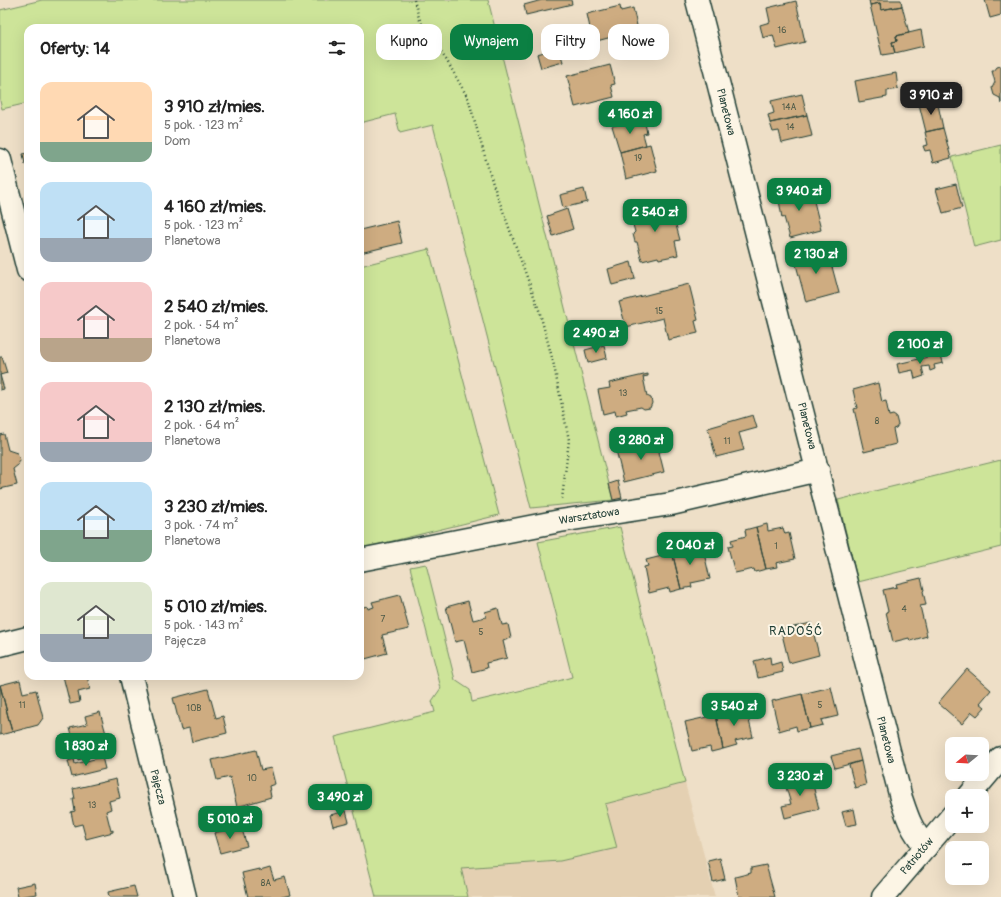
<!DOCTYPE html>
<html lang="pl">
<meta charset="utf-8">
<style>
body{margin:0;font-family:Pangolin,sans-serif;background:#f6f6f6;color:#222;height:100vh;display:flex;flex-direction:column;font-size:15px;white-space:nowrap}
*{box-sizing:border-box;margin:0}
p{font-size:13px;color:#767676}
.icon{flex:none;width:22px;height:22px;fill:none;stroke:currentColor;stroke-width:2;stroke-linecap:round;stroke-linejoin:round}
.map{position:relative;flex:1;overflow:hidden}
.details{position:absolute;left:24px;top:24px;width:340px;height:656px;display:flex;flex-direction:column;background:#fff;border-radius:12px;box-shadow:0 4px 16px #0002}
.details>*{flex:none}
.hud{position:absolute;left:376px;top:24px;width:380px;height:36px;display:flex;gap:8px}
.needle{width:26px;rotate:252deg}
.controls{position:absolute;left:945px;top:737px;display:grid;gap:8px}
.controls a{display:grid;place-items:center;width:44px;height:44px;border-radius:8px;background:#fff;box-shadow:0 4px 16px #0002;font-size:20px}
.price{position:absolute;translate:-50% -34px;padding:0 9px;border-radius:8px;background:#0b8043;color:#fff;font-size:13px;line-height:26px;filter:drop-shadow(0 1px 2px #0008)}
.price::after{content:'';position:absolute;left:50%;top:24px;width:12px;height:9px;margin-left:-6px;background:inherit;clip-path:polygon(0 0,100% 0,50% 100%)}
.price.selected{background:#222;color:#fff}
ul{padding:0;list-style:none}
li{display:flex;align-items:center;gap:12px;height:100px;padding:0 16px}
li span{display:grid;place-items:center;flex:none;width:112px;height:80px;border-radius:12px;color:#555}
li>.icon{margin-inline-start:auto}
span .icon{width:48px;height:48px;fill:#fffc;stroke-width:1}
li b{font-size:17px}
h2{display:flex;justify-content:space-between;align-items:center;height:48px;padding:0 16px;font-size:17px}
.pill{padding:0 14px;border-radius:12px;background:#fff;box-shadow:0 4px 16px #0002;font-size:14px;line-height:36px}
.pill.selected{background:#0b8043;color:#fff}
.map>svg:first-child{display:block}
.built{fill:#e4d0b2}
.green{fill:#cde499;stroke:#769066}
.building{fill:#ceac81;stroke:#1f3d34}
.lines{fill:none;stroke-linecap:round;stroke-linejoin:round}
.street-casing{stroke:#1f3d34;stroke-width:25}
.secondary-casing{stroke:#1f3d34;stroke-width:25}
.path{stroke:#1f3d34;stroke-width:2.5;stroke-dasharray:1 3;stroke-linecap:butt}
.street{stroke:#fcf5e5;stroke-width:22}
.secondary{stroke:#fcf5e5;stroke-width:22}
.labels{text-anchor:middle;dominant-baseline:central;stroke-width:4;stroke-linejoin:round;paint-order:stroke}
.number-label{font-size:9px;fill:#4b5947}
.street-label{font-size:11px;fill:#1f3d34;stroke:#fcf5e5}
.quarter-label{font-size:13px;letter-spacing:1px;fill:#1f3d34;stroke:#fcf5e5}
</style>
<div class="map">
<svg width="1001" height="897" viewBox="0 0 1001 897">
<rect width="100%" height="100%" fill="#eedfc7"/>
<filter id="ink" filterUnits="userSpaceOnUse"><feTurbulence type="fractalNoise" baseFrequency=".025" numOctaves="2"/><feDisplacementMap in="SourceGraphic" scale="8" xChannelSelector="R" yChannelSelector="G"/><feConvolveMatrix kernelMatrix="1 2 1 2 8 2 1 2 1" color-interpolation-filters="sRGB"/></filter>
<g filter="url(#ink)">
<path class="built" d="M 685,783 L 715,897 L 468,897 L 461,868 L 560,861 L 616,848 L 605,804 Z"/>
<path class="green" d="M 42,0 L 488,0 L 613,500 L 531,508 L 433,125 L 400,133 L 395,114 L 360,123 L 360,28 L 28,28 L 28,103 L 2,109 L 0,101 L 0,10 Z
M 1001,145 L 1001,240 L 974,247 L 952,157 Z
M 429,249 L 499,515 L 360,549 L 360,266 Z
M 1001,460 L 1001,547 L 858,582 L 838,500 Z
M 620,527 L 665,702 L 685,783 L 605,804 L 617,848 L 560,861 L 461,868 L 468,897 L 376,897 L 335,737 L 435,712 L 432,701 L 441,688 L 410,567 L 426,564 L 455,680 L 470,690 L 472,702 L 548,684 L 572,677 L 538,542 Z"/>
<path class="building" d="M 542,0 L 571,0 L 572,4 L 526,15 L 524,5 Z
M 869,0 L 901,0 L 902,6 L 881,10 L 880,3 L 870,5 Z
M 985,0 L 1001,0 L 1001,15 L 990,18 Z
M 796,1 L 805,42 L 777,49 L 773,35 L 763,38 L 760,25 L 770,22 L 767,8 Z
M 880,3 L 881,10 L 902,6 L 909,33 L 896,36 L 897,41 L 892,42 L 895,53 L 882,55 L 870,5 Z
M 620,6 L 621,11 L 633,8 L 638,30 L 593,42 L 587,14 Z
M 921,30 L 924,46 L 895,53 L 892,42 L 897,41 L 896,36 Z
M 559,48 L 563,62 L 541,68 L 537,54 Z
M 610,65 L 615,84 L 611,85 L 614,97 L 575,107 L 567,76 Z
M 1001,66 L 1001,104 L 1000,98 L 994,95 L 992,88 L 995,82 L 992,71 L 994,71 L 997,67 Z
M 896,73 L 898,89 L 887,91 L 887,97 L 859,102 L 855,81 Z
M 802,94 L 807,115 L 770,123 L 768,115 L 774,113 L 771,101 Z
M 937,100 L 943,128 L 926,132 L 919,104 Z
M 807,115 L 812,136 L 782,143 L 779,131 L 773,132 L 770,123 Z
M 644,118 L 647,133 L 643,134 L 646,145 L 620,152 L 612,126 Z
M 943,128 L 951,158 L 933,163 L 930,150 L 925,151 L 923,146 L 928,145 L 925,132 Z
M 650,144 L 657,171 L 626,179 L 620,152 Z
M 28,153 L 28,163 L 25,164 L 23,154 Z
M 956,184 L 962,208 L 943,213 L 936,189 Z
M 810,185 L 821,230 L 790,238 L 784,217 L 782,218 L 778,194 Z
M 584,189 L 587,202 L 563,208 L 560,195 Z
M 665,202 L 668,215 L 673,214 L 680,240 L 675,241 L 678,255 L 659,259 L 658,257 L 642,261 L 637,242 L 635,242 L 633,234 L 635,232 L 630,214 L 646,210 L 646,207 Z
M 567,209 L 573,229 L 553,236 L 547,216 Z
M 397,221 L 402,243 L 360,253 L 360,230 Z
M 827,248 L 839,293 L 806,302 L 794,257 Z
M 631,262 L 635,279 L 612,285 L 608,269 Z
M 689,284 L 698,320 L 695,321 L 698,333 L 668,340 L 663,318 L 626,327 L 619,302 Z
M 604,345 L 607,358 L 588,363 L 585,350 Z
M 941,354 L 943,363 L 934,365 L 935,369 L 930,371 L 929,366 L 922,367 L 924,376 L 915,379 L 913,370 L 899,373 L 897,364 Z
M 0,357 L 2,357 L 7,373 L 0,375 L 4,389 L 0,390 Z
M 648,374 L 648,376 L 643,377 L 647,396 L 651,398 L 652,403 L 650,408 L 644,409 L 641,407 L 626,410 L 627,413 L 616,416 L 615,411 L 603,414 L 598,390 L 610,388 L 609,383 Z
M 878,383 L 882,402 L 886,401 L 889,416 L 893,415 L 896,417 L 898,425 L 896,428 L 893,429 L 896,444 L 864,452 L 854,409 L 857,408 L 853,390 Z
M 753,415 L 757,428 L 739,433 L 744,450 L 716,457 L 708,428 Z
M 4,434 L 8,450 L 17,453 L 20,460 L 18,465 L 13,469 L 17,485 L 0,489 L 0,435 Z
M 660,440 L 662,451 L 659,452 L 664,472 L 624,482 L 616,450 Z
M 618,481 L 622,498 L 613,500 L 609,484 Z
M 767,524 L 768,531 L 783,528 L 785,534 L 789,533 L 795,559 L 776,563 L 777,567 L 766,569 L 756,527 Z
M 756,527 L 766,569 L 755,572 L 754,569 L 735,573 L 728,547 L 733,546 L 731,540 L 746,536 L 745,530 Z
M 682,544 L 683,551 L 698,548 L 700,554 L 704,553 L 710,579 L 691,583 L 692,587 L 681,589 L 671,547 Z
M 671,547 L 681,589 L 670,592 L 669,588 L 649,593 L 644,567 L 648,566 L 646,560 L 662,556 L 660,550 Z
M 921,578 L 924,590 L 923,591 L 926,605 L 920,606 L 927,636 L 910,641 L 909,638 L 893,642 L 886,612 L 888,611 L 883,590 L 897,587 L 896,584 Z
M 400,595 L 409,629 L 382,635 L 387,653 L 365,659 L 360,640 L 360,608 L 367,606 L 368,609 L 374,607 L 372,602 Z
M 468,601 L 473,620 L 486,617 L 485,612 L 498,608 L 502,625 L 508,624 L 511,638 L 503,641 L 507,658 L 486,663 L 487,668 L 472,672 L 464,640 L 455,642 L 446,607 Z
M 811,623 L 819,655 L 789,663 L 781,630 Z
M 770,657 L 771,665 L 781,662 L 783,672 L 758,678 L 754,661 Z
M 967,669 L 991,690 L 980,703 L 985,707 L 977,716 L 972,712 L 962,724 L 938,703 Z
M 63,676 L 87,676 L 90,689 L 78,692 L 80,702 L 70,704 Z
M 20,680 L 23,693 L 36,690 L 43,718 L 38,725 L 12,732 L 0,685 Z
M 0,685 L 12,732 L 0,735 Z
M 831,687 L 838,716 L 821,720 L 823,725 L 810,728 L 802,694 Z
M 208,689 L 216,718 L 223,716 L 227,733 L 192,742 L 189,728 L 181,730 L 173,698 Z
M 802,694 L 810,728 L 797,731 L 796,726 L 779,731 L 772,701 Z
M 746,708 L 753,737 L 735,741 L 737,745 L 723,749 L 716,715 Z
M 100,712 L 108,741 L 97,744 L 97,741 L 91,743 L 94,755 L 78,760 L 70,728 L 87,724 L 85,716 Z
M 716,715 L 723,749 L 711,752 L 710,747 L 692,751 L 685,722 Z
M 858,749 L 861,761 L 835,768 L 831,756 Z
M 256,750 L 261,770 L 271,768 L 275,784 L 269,786 L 271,797 L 237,807 L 230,777 L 217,780 L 212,760 Z
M 102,757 L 105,769 L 72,777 L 68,761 L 74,759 L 75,764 Z
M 861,761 L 866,785 L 855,788 L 849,765 Z
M 799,776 L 800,780 L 811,777 L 819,809 L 785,818 L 782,806 L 791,804 L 785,784 L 791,782 L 790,779 Z
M 116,779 L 120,798 L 109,801 L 111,809 L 106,811 L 111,831 L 113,830 L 113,832 L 86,839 L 82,824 L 74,826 L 71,812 L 75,811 L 73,799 L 75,799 L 73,789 Z
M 854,809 L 857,824 L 846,826 L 842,812 Z
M 346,811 L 349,822 L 333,826 L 330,815 Z
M 241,826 L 247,846 L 220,853 L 214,833 Z
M 720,858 L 725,879 L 713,882 L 708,861 Z
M 766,865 L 775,897 L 739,897 L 735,877 L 751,873 L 751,868 Z
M 270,868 L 274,880 L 285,877 L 290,895 L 282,897 L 248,897 L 242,873 L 259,869 L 260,871 Z
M 35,883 L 37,894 L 18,897 L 16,887 Z
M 134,886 L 137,897 L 109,897 L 108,892 Z"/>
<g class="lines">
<defs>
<path id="street" d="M 697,0 L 901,798 C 908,819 911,829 926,847
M 0,160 L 28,270
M 360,560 L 560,521 L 671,504 L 818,470
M 0,645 L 28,638
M 131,676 L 185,897"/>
<path id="secondary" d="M 969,796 L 1001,758
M 883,897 L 952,816"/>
</defs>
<use href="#street" class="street-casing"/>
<use href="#secondary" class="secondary-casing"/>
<path class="path" d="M 414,0 L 419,18 L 424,28 L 447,61 L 468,98 L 492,181 L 539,310 L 553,361 L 569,440 L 562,499
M 982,877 L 984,879"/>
<use href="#street" class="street"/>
<use href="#secondary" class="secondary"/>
</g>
</g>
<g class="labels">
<g class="number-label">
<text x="782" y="30">16</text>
<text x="789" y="107">14A</text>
<text x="790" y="127">14</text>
<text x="638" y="158">19</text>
<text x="659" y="311">15</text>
<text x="623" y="393">13</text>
<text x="877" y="421">8</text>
<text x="727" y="441">11</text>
<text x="776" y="546">1</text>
<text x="904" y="609">4</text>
<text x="383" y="619">7</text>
<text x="481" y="632">5</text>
<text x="22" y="705">11</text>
<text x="820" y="705">5</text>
<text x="194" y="708">10B</text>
<text x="252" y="778">10</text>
<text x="92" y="805">13</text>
<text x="266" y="883">8A</text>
</g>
<g class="street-label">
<text transform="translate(726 112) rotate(76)">Planetowa</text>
<text transform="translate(807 426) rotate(76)">Planetowa</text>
<text transform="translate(589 516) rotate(-9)">Warsztatowa</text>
<text transform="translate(886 740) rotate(76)">Planetowa</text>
<text transform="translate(158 787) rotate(76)">Pajęcza</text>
<text transform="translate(917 856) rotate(-50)">Patriotów</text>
</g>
<g class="quarter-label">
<text x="796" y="631">RADOŚĆ</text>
</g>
</g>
</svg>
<div class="controls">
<a><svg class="needle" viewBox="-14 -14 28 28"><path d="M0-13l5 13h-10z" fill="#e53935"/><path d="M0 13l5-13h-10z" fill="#767676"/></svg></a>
<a>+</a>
<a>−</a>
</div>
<b class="price selected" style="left:931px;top:116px">3 910 zł</b>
<b class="price" style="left:630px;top:135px">4 160 zł</b>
<b class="price" style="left:799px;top:212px">3 940 zł</b>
<b class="price" style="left:655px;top:233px">2 540 zł</b>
<b class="price" style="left:816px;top:275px">2 130 zł</b>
<b class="price" style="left:596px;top:354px">2 490 zł</b>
<b class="price" style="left:920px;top:365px">2 100 zł</b>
<b class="price" style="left:641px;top:461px">3 280 zł</b>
<b class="price" style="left:690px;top:566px">2 040 zł</b>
<b class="price" style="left:734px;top:727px">3 540 zł</b>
<b class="price" style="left:86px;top:767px">1 830 zł</b>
<b class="price" style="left:800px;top:797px">3 230 zł</b>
<b class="price" style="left:340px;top:818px">3 490 zł</b>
<b class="price" style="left:230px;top:840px">5 010 zł</b>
<div class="hud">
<a class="pill">Kupno</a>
<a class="pill selected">Wynajem</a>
<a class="pill">Filtry</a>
<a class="pill">Nowe</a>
</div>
<section class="details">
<h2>Oferty: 14<svg class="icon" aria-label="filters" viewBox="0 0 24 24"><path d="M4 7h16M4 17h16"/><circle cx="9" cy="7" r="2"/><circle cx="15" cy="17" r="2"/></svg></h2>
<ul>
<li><span style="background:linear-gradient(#ffd9b3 75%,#7fa58c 0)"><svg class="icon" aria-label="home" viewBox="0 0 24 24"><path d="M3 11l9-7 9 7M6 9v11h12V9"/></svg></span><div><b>3 910 zł/mies.</b><p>5 pok. · 123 m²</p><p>Dom</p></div></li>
<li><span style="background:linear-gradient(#bfe0f5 70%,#9aa5b1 0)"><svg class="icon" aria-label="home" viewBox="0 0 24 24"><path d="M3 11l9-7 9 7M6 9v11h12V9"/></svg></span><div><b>4 160 zł/mies.</b><p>5 pok. · 123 m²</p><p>Planetowa</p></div></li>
<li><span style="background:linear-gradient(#f6c9c9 70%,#b9a48a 0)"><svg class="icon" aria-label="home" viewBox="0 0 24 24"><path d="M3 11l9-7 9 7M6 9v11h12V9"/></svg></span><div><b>2 540 zł/mies.</b><p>2 pok. · 54 m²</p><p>Planetowa</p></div></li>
<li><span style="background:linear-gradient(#f6c9c9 75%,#9aa5b1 0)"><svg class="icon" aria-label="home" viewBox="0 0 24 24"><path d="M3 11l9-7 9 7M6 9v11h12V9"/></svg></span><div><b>2 130 zł/mies.</b><p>2 pok. · 64 m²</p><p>Planetowa</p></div></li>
<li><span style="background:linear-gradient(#bfe0f5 60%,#7fa58c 0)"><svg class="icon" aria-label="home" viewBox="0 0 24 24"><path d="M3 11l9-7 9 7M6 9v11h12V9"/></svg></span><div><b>3 230 zł/mies.</b><p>3 pok. · 74 m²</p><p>Planetowa</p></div></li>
<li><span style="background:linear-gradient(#dfe7d0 65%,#9aa5b1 0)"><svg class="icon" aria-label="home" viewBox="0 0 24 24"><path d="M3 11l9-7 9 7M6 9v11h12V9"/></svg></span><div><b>5 010 zł/mies.</b><p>5 pok. · 143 m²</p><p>Pajęcza</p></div></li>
</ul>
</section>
</div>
